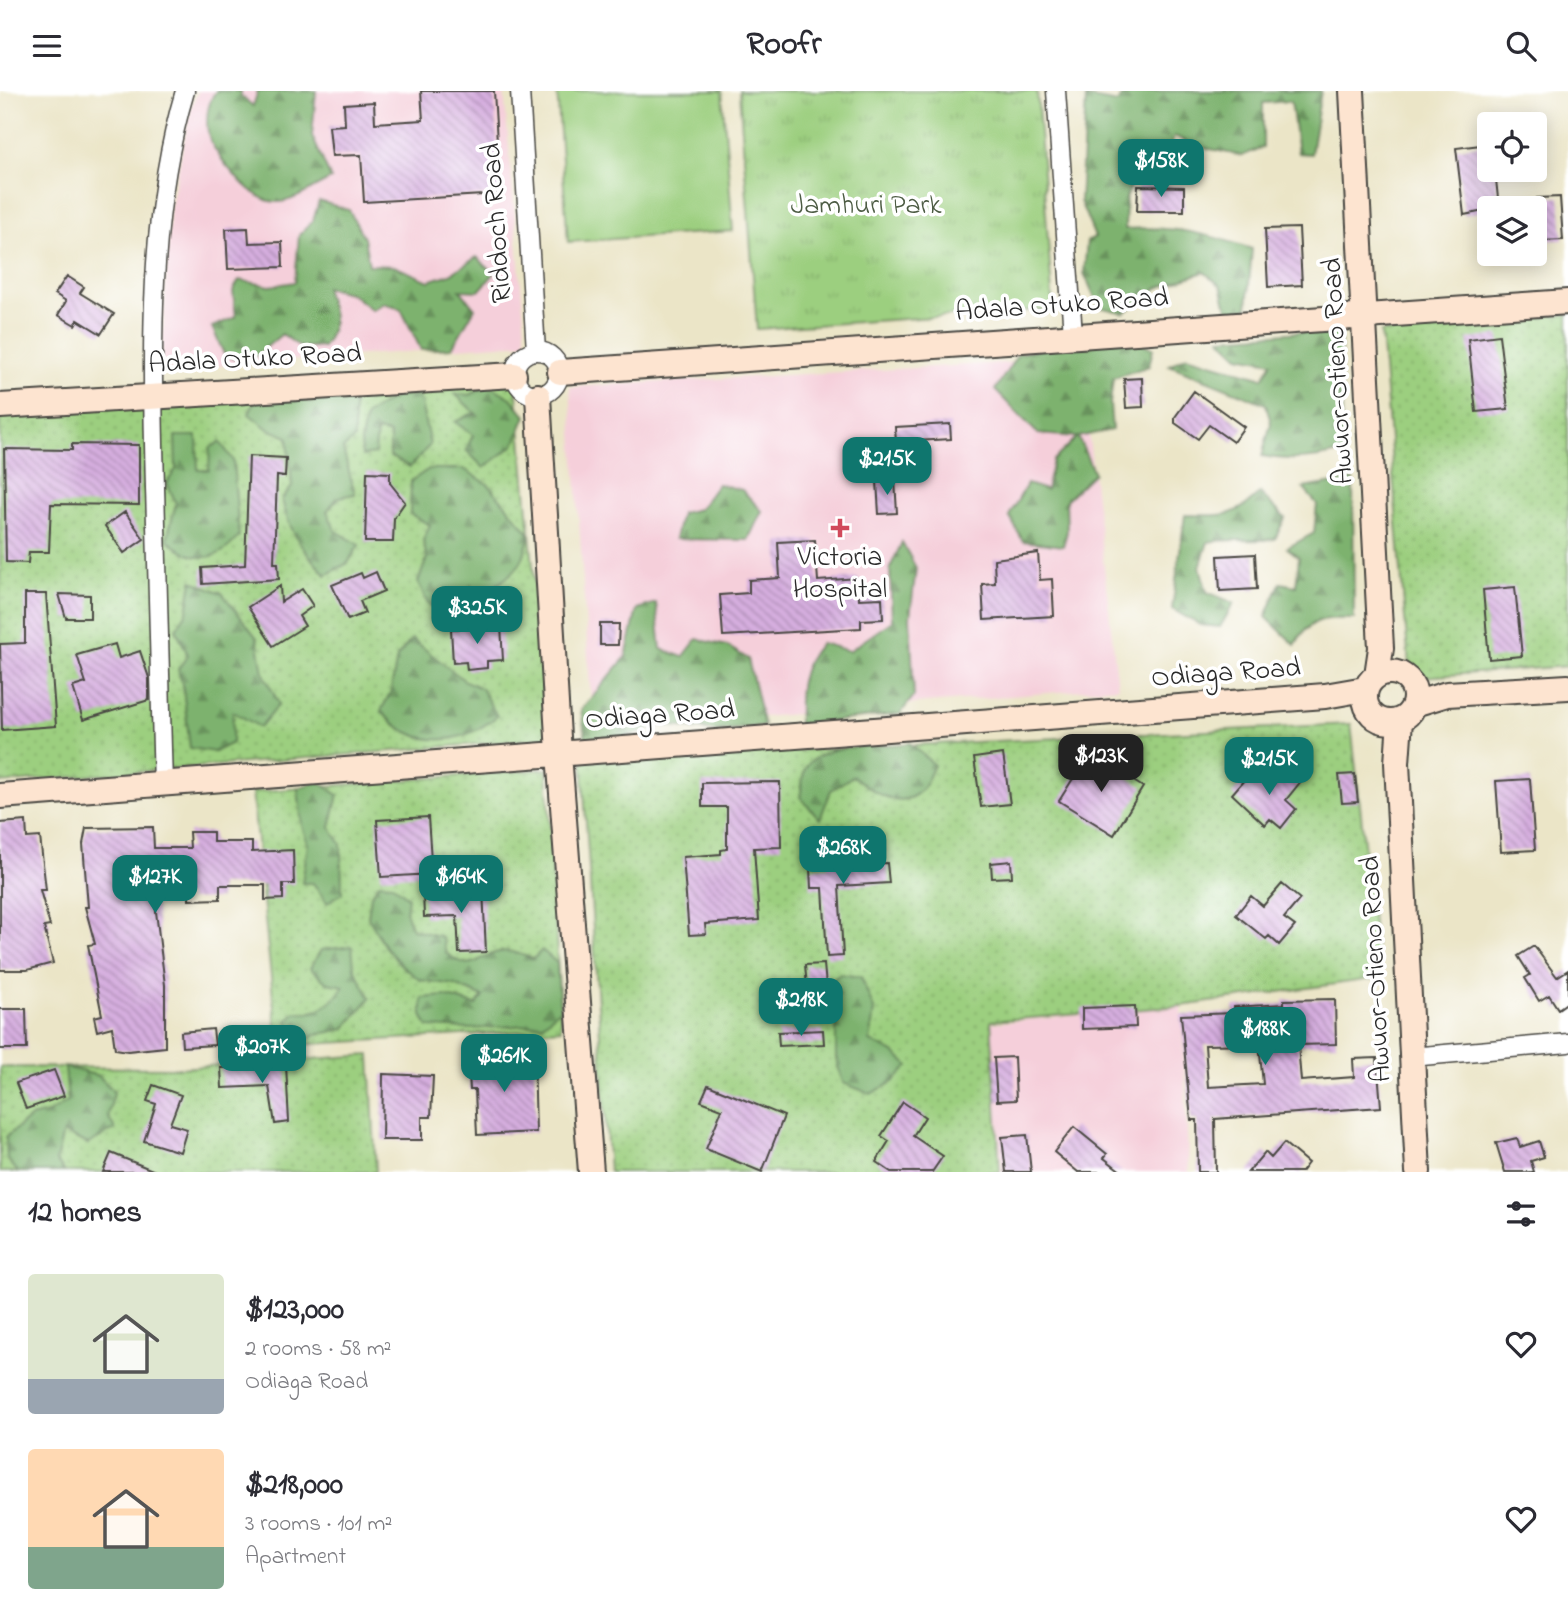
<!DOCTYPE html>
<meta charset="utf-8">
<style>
body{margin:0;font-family:"Indie Flower",sans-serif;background:#f7f7f7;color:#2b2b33;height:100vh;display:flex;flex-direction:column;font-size:26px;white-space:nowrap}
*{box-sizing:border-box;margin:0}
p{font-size:23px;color:#7c7c81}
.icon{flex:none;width:38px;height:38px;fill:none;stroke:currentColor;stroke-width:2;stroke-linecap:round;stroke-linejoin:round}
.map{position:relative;height:1081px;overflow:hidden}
.details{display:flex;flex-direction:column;background:#fff;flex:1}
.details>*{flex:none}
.controls{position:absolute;left:1477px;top:21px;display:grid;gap:14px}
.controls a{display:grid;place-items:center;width:70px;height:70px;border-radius:7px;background:#fff;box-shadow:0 4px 18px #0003;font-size:35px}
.price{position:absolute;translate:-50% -60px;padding:0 16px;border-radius:14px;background:#0f766e;color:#fff;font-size:23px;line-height:46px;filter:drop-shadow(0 2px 4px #0008)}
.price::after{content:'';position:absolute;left:50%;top:42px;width:21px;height:16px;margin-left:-10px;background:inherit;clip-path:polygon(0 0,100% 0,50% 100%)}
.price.selected{background:#222;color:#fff}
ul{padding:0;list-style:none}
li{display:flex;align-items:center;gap:21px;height:175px;padding:0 28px}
li span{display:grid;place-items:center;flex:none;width:196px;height:140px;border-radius:7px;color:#555}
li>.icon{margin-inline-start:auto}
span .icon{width:84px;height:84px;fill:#fffc;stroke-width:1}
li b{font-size:30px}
h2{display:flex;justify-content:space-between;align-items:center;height:84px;padding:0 28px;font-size:30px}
header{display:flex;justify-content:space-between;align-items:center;height:91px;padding:0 28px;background:#fff;font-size:32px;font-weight:700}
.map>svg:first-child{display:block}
.built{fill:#f5cfda}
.grass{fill:url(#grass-dots);stroke:#647d55;stroke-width:2}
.forest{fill:url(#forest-firs);stroke:#546e4c;stroke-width:2}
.park{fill:url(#park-tufts);stroke:#647d55;stroke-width:2}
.pitch{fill:#9ccf7f;stroke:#647d55;stroke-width:2}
.building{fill:url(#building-back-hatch);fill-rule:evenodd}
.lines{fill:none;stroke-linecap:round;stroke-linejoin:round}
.street-casing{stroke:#484742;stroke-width:21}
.secondary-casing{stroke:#484742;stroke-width:28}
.street{stroke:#fff;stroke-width:18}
.secondary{stroke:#fde4d0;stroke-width:24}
.poi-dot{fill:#d1495b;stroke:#fff;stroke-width:2.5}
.labels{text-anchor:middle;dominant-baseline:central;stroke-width:7;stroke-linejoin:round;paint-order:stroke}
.park-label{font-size:28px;fill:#4d5c44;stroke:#fff}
.street-label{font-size:28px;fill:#2b2b2b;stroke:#fff}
.poi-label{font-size:28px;fill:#2b2b2b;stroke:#fff}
</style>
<header><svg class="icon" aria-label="menu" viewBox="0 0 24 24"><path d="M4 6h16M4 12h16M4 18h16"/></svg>Roofr<svg class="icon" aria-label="search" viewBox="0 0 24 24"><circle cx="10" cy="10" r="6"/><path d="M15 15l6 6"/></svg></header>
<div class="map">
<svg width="1568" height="1081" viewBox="0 0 1568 1081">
<defs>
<pattern id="grass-dots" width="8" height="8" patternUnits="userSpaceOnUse" patternTransform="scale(1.75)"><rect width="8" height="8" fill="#9ccf7f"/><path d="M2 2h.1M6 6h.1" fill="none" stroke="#87b26e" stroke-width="1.8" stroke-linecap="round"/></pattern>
<pattern id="forest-firs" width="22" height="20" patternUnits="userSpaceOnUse" patternTransform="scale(1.75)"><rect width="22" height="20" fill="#7db26e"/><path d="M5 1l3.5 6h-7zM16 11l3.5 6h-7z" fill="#67915b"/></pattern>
<pattern id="park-tufts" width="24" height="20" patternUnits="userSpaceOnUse" patternTransform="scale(1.75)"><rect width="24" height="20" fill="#9ccf7f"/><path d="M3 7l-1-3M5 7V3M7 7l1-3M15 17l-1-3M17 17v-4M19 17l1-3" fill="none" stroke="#87b26e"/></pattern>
<pattern id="building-back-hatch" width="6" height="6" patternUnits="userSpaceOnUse" patternTransform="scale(1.75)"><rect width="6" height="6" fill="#d6aedf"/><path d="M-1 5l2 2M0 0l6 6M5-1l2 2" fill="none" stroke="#ae8eb5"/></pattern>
</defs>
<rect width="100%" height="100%" fill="#fff"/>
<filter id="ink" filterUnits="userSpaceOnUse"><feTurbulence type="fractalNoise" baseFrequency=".0143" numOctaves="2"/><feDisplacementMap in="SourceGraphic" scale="14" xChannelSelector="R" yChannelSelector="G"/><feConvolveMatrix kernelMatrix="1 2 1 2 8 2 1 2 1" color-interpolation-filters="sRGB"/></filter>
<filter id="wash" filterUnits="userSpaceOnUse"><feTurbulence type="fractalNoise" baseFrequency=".00686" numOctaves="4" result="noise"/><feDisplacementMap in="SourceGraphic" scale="28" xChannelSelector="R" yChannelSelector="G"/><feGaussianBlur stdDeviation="1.57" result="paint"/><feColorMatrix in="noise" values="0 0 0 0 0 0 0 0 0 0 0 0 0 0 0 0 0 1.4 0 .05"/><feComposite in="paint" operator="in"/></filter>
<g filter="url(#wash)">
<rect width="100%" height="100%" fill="#ebe5c7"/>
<path class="built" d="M 198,0 L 504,0 L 526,252 L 161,279 L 170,118 L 191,17 Z
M 1080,268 L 1118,596 L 593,640 L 570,296 Z
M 1181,916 L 1189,1081 L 1002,1081 L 991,932 Z"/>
<path class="grass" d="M 1568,223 L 1568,575 L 1410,587 L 1381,241 Z
M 516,292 L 549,647 L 0,692 L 0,314 Z
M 1351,633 L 1379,887 L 1181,915 L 991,930 L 1000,1081 L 609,1081 L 582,670 Z
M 547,678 L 561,938 L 278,955 L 252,701 Z
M 370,964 L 376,1081 L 0,1081 L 0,976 L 179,977 Z"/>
<path class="forest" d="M 216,0 L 241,0 L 241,5 L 253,15 L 258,0 L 316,0 L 312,45 L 331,88 C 315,95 294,112 276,111 C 253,111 216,67 209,46 C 205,30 207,12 216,0 Z
M 1124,0 L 1321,0 L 1311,63 L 1298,62 L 1291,10 L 1263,12 L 1263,56 L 1242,65 L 1201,56 L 1174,45 L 1163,84 L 1134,84 L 1126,107 L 1125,138 C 1175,135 1205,142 1252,158 L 1247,217 L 1229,224 L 1221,195 L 1204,181 L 1157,197 L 1124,222 L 1099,216 L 1084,182 L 1087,150 L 1095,146 L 1080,110 L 1086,6 L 1118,12 Z
M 319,110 L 349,119 L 364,147 L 369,174 L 394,175 L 429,190 L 450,183 L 477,166 L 494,183 L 479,200 L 460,199 L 475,217 L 452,257 L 421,259 L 401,218 L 384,212 L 372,219 L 352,203 L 325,196 C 332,222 340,231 323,256 L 300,256 L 282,243 L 246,273 L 224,263 L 212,236 L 236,226 L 233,200 L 239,189 L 270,195 L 295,191 L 299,144 L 313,130 Z
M 1340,238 L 1343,361 C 1314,368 1291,371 1262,365 L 1271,332 L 1266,313 L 1169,274 L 1187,265 L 1263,287 L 1272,271 L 1239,265 L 1220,247 Z
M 1114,242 L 1153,257 L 1149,275 L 1113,287 L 1110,313 L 1112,339 L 1078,346 L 1094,382 L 1066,409 L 1067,441 L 1063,455 L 1023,450 L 1009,425 L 1027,393 L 1046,399 L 1053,370 L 1077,346 L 1038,343 L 995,299 L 1018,263 Z
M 489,294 L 511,307 L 526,325 L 514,354 L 484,377 L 466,359 L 473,344 L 455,331 L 471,323 L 477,324 L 455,303 L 470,304 Z
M 277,297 L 311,311 L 331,307 L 354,312 L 354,348 L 343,358 L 355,403 L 339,406 L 327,420 L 335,439 L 359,454 L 348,472 L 326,484 C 303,460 289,441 282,408 L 292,396 L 288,346 L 268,338 L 249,323 L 258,303 Z
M 419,303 L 430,354 L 410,376 L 390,366 L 390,343 L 377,340 L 375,363 L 362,365 L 361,350 L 366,324 L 397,305 Z
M 175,345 L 197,345 L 198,379 L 209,379 L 210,357 L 220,351 L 233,369 L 239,445 C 216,474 192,472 167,448 L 176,412 L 167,392 L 176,378 Z
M 429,378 L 464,378 L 489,394 L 530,443 C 527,453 525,466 519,474 C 508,489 492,494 483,509 L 457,502 L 455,519 L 445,525 L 427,511 L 418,491 L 427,467 L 423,449 L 430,434 L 410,423 L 411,390 Z
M 1353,389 L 1354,528 C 1324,527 1310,526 1295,554 L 1266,526 L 1280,492 L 1296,495 L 1299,466 L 1287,457 L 1314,442 L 1317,413 L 1303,397 Z
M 718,393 L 742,399 L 762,420 L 748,449 L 675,448 L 681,422 L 699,418 Z
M 1260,402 L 1285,427 L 1275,448 C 1250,451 1233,447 1208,451 L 1200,476 L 1207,501 L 1234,512 L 1220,536 L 1200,534 L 1172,518 L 1185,424 C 1221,424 1233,429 1260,402 Z
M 902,451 L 916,477 L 910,526 L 914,605 L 900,623 L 799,634 C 798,601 798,577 821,552 L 849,560 L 892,530 L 890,477 Z
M 192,490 L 222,502 L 257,547 L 263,581 L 279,613 L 260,636 L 233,621 L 232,652 L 214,661 L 190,657 L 183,597 L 178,578 L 188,564 L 176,538 L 187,521 Z
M 656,512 L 661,558 L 683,566 L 697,548 L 727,555 L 748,568 L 764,635 L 716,640 L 663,634 L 621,647 L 586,649 L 581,619 L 626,566 L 637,518 Z
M 412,548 L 465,590 L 481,597 L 497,625 C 460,656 414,658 381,620 L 391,600 L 397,566 Z
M 910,652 L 934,674 C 930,682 927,693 921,699 C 900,722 871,699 853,685 L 831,699 L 820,728 L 800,706 C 802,698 802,686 805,678 C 821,649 880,657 910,652 Z
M 318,690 L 338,704 L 330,736 L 341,753 L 342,802 L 327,812 L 313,792 L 302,792 L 308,753 L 302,735 L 298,697 Z
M 379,792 L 392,793 L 408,806 L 406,823 L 412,838 L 442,846 L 446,862 C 476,884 473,866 499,861 C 510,858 522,864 533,868 L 542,859 L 557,872 L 560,918 L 543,933 L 469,938 L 428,936 L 422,924 L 422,907 L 445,905 L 476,914 L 483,906 L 455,894 L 420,889 L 403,876 L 385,856 L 368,826 L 371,804 Z
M 352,855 L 354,877 L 370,907 L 344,938 L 315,944 L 301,953 L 287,930 L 295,921 C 315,926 334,911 344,895 L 327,892 L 310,877 L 321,859 Z
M 840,883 L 861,886 L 874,918 L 870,950 L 894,962 L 909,975 L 893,991 L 871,1003 L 843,992 L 836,968 L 836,929 L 812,927 L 796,916 Z
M 65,976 L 99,985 L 114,1001 L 108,1025 L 115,1038 L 88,1053 L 63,1042 L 56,1070 L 65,1081 L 18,1081 L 7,1068 L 6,1046 L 31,1026 L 48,1022 L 68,1010 Z"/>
<path class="park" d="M 739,0 L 1037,0 L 1053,218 L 757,238 Z"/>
<path class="pitch" d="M 557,0 L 722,0 L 733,140 L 568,151 Z"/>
<g id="blocks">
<path class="building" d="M 421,0 L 494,0 L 500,103 L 364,111 L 361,64 L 332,65 L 329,35 L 345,34 L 344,13 L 374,11 L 375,32 L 423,29 Z
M 1489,53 L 1489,79 L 1495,79 L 1499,117 L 1464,124 L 1456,57 Z
M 1138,95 L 1184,96 L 1184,120 L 1137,120 Z
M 1560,106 L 1563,149 L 1540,150 L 1537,107 Z
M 248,137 L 249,152 L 282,151 L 283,176 L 228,178 L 226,138 Z
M 1299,137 L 1302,194 L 1268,196 L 1265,138 Z
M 67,185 L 84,196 L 80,202 L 114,223 L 101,243 L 78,229 L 75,234 L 58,224 L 66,210 L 55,203 Z
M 1499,244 L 1508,318 L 1476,321 L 1468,248 Z
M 1142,287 L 1143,316 L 1126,317 L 1124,288 Z
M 1194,300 L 1244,336 L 1233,351 L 1209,334 L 1198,348 L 1175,332 L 1175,326 Z
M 950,333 L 951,348 L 896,351 L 895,336 Z
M 72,353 L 139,354 L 139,414 L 51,413 L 49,461 L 29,461 L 28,472 L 6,471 L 4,358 L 72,359 Z
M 249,365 L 286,367 L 285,386 L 277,385 L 274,472 L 278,472 L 279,488 L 203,493 L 202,477 L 245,474 Z
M 367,381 L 390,382 L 390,392 L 405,411 L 394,427 L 393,451 L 365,451 Z
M 895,389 L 897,422 L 879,423 L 877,390 Z
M 125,421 L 144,448 L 124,462 L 105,435 Z
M 815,449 L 818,490 L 858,487 L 859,508 L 882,507 L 883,528 L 861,529 L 861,537 L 723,545 L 720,504 L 749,502 L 749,489 L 780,487 L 778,451 Z
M 1038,462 L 1040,489 L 1052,488 L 1054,525 L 984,529 L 982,493 L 995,492 L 994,468 Z
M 1255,463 L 1257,498 L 1220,500 L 1218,465 Z
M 376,481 L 384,500 L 360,510 L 365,522 L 348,529 L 332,494 L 361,482 L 363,487 Z
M 280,495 L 281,511 L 302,498 L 313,515 L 299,525 L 305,535 L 273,555 L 248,516 Z
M 1515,496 L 1522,565 L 1489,568 L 1483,499 Z
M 25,503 L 46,503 L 56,635 L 2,639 L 0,553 L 25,552 Z
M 59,503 L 90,504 L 90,527 L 66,527 Z
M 600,533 L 619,533 L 618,554 L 600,554 Z
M 501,535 L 503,569 L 487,570 L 487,577 L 467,579 L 466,571 L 453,572 L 451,538 Z
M 115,553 L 119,567 L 140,560 L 149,587 L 149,609 L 83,629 L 73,596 L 86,592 L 77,564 Z
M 1089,662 L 1143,696 L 1114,744 L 1059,710 Z
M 1003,663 L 1010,713 L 981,716 L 974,667 Z
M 1287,676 L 1302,689 L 1286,709 L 1296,718 L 1281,737 L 1270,728 L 1265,734 L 1232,703 L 1251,681 L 1270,697 Z
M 1355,683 L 1358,711 L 1342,712 L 1339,684 Z
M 1530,688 L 1535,759 L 1501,761 L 1496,690 Z
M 780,691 L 781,756 L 754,757 L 759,829 L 705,833 L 706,843 L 689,844 L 683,766 L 721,763 L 721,759 L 727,758 L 727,716 L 702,716 L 702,692 Z
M 428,726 L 432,783 L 381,786 L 377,729 Z
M 26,730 L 27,747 L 40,746 L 46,799 L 40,799 L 50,835 L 44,836 L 53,872 L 27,879 L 0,879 L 0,732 Z
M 153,736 L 154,757 L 190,757 L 189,741 L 213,741 L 213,751 L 252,751 L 252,761 L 293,759 L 294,793 L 283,793 L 283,808 L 265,809 L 265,794 L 220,794 L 220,808 L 189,809 L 189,804 L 154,804 L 165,894 L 165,956 L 128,960 L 115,958 L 112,936 L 97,940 L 94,926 L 102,924 L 88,854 L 95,853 L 85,816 L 88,816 L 83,753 L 86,737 Z
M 866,753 L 867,773 L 887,772 L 889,792 L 839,795 L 843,865 L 827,866 L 823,797 L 811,797 L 810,777 L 828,776 L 827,755 Z
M 1011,770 L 1012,786 L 992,787 L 991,772 Z
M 1282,793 L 1300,808 L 1284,827 L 1295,835 L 1279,854 L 1269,845 L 1266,848 L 1236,824 L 1251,805 L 1263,815 Z
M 483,798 L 486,861 L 459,862 L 457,825 L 424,826 L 423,801 Z
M 1534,855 L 1557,886 L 1568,879 L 1568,911 L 1558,918 L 1549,904 L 1539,910 L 1525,887 L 1530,884 L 1518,865 Z
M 824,873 L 826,895 L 807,896 L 805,874 Z
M 1335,908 L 1336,953 L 1298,954 L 1301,990 L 1354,986 L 1353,968 L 1377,967 L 1381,1016 L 1215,1028 L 1216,1081 L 1198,1081 L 1197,1029 L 1191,1029 L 1181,924 L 1234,922 L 1234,916 L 1284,913 L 1284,909 ZM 1259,953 L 1263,993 L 1208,996 L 1205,954 Z
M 1135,915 L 1136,936 L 1082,938 L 1082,917 Z
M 0,918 L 26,918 L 27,958 L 0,958 Z
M 213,938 L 215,954 L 182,956 L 181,941 Z
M 823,939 L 824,953 L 779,955 L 778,941 Z
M 534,965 L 536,1041 L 477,1044 L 475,999 L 470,999 L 468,967 Z
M 1014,966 L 1016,1009 L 997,1010 L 994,967 Z
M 286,974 L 289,1031 L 275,1033 L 269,995 L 222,997 L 221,977 Z
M 54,979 L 64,1005 L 26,1018 L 16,992 Z
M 383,983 L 433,985 L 431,1026 L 422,1026 L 422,1049 L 382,1049 Z
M 153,994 L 181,1004 L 170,1033 L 187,1038 L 180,1061 L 144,1050 L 156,1013 L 147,1010 Z
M 708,994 L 784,1025 L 762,1081 L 706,1058 L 722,1018 L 701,1010 Z
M 903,1011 L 925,1026 L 913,1045 L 943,1065 L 932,1081 L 891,1081 L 876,1071 L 889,1050 L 881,1045 Z
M 1074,1036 L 1107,1063 L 1104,1067 L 1122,1081 L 1078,1081 L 1054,1061 Z
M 1027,1044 L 1031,1081 L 1006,1081 L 1002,1046 Z
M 1517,1047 L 1520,1056 L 1539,1050 L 1544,1066 L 1531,1070 L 1534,1081 L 1505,1081 L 1496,1052 Z
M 1284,1052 L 1308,1072 L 1301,1081 L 1248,1081 L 1265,1061 L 1271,1067 Z
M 111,1062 L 155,1080 L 155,1081 L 103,1081 Z"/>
</g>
</g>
<g filter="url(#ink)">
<use href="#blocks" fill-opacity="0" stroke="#484742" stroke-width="2"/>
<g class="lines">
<defs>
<path id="street" d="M 520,0 L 536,260
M 1056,0 L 1073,244
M515 282a22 22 0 1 1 44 0a22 22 0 1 1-44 0Z
M 163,695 C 160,595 158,496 155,397 C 152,265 147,127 185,0
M 1411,966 L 1568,952"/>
<path id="secondary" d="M 1352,0 L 1381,557 L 1377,584
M 560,281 L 1568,211
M 538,305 L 559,663 L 591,1081
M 0,315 L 514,284
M1365 606a25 25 0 1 1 50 0a25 25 0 1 1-50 0Z
M 1414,613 L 1447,603 L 1568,596
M 1400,629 L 1397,672 L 1418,1081
M 0,705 L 1325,605 L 1365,598"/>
</defs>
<use href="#street" class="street-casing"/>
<use href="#secondary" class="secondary-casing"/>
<use href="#street" class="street"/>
<use href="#secondary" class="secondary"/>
</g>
</g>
<path class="poi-dot" d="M836.5 426.5h7v7h7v7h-7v7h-7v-7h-7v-7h7z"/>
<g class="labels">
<g class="park-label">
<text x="866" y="115">Jamhuri Park</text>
</g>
<g class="street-label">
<text transform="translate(498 132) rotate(-94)">Riddoch Road</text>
<text transform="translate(1062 215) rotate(-4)">Adala Otuko Road</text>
<text transform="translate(255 269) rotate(-3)">Adala Otuko Road</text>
<text transform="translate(1339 280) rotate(-93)">Awuor-Otieno Road</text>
<text transform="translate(1226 583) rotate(-4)">Odiaga Road</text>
<text transform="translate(660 625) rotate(-4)">Odiaga Road</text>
<text transform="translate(1377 878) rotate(-93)">Awuor-Otieno Road</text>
</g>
<g class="poi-label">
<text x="840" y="467">Victoria<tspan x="840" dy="32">Hospital</tspan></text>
</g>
</g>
</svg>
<div class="controls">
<a><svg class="icon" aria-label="locate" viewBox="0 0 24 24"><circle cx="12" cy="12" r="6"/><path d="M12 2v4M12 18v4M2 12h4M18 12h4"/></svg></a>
<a><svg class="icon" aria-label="layers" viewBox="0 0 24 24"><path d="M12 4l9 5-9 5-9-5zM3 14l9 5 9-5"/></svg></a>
</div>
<b class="price" style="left:1161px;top:108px">$158K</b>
<b class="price" style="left:887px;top:406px">$215K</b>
<b class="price" style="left:477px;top:555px">$325K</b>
<b class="price selected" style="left:1101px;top:703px">$123K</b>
<b class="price" style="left:1269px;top:706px">$215K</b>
<b class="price" style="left:843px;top:795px">$268K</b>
<b class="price" style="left:155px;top:824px">$127K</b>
<b class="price" style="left:461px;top:824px">$164K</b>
<b class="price" style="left:801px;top:947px">$218K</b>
<b class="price" style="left:1265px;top:976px">$188K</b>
<b class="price" style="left:262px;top:994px">$207K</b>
<b class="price" style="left:504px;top:1003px">$261K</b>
</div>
<section class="details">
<h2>12 homes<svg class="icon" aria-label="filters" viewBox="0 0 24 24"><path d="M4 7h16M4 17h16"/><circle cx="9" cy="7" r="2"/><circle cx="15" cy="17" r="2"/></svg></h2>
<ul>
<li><span style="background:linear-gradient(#dfe7d0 75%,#9aa5b1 0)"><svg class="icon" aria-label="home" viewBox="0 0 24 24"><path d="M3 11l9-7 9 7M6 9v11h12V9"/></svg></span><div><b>$123,000</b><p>2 rooms · 58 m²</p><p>Odiaga Road</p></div><svg class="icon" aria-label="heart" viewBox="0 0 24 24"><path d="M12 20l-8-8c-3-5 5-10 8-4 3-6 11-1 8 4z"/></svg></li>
<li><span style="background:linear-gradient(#ffd9b3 70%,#7fa58c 0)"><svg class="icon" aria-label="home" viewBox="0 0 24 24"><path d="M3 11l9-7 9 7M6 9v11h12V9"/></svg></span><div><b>$218,000</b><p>3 rooms · 101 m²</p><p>Apartment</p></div><svg class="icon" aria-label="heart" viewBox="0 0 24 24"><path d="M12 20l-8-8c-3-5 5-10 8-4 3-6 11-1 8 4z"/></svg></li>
</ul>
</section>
